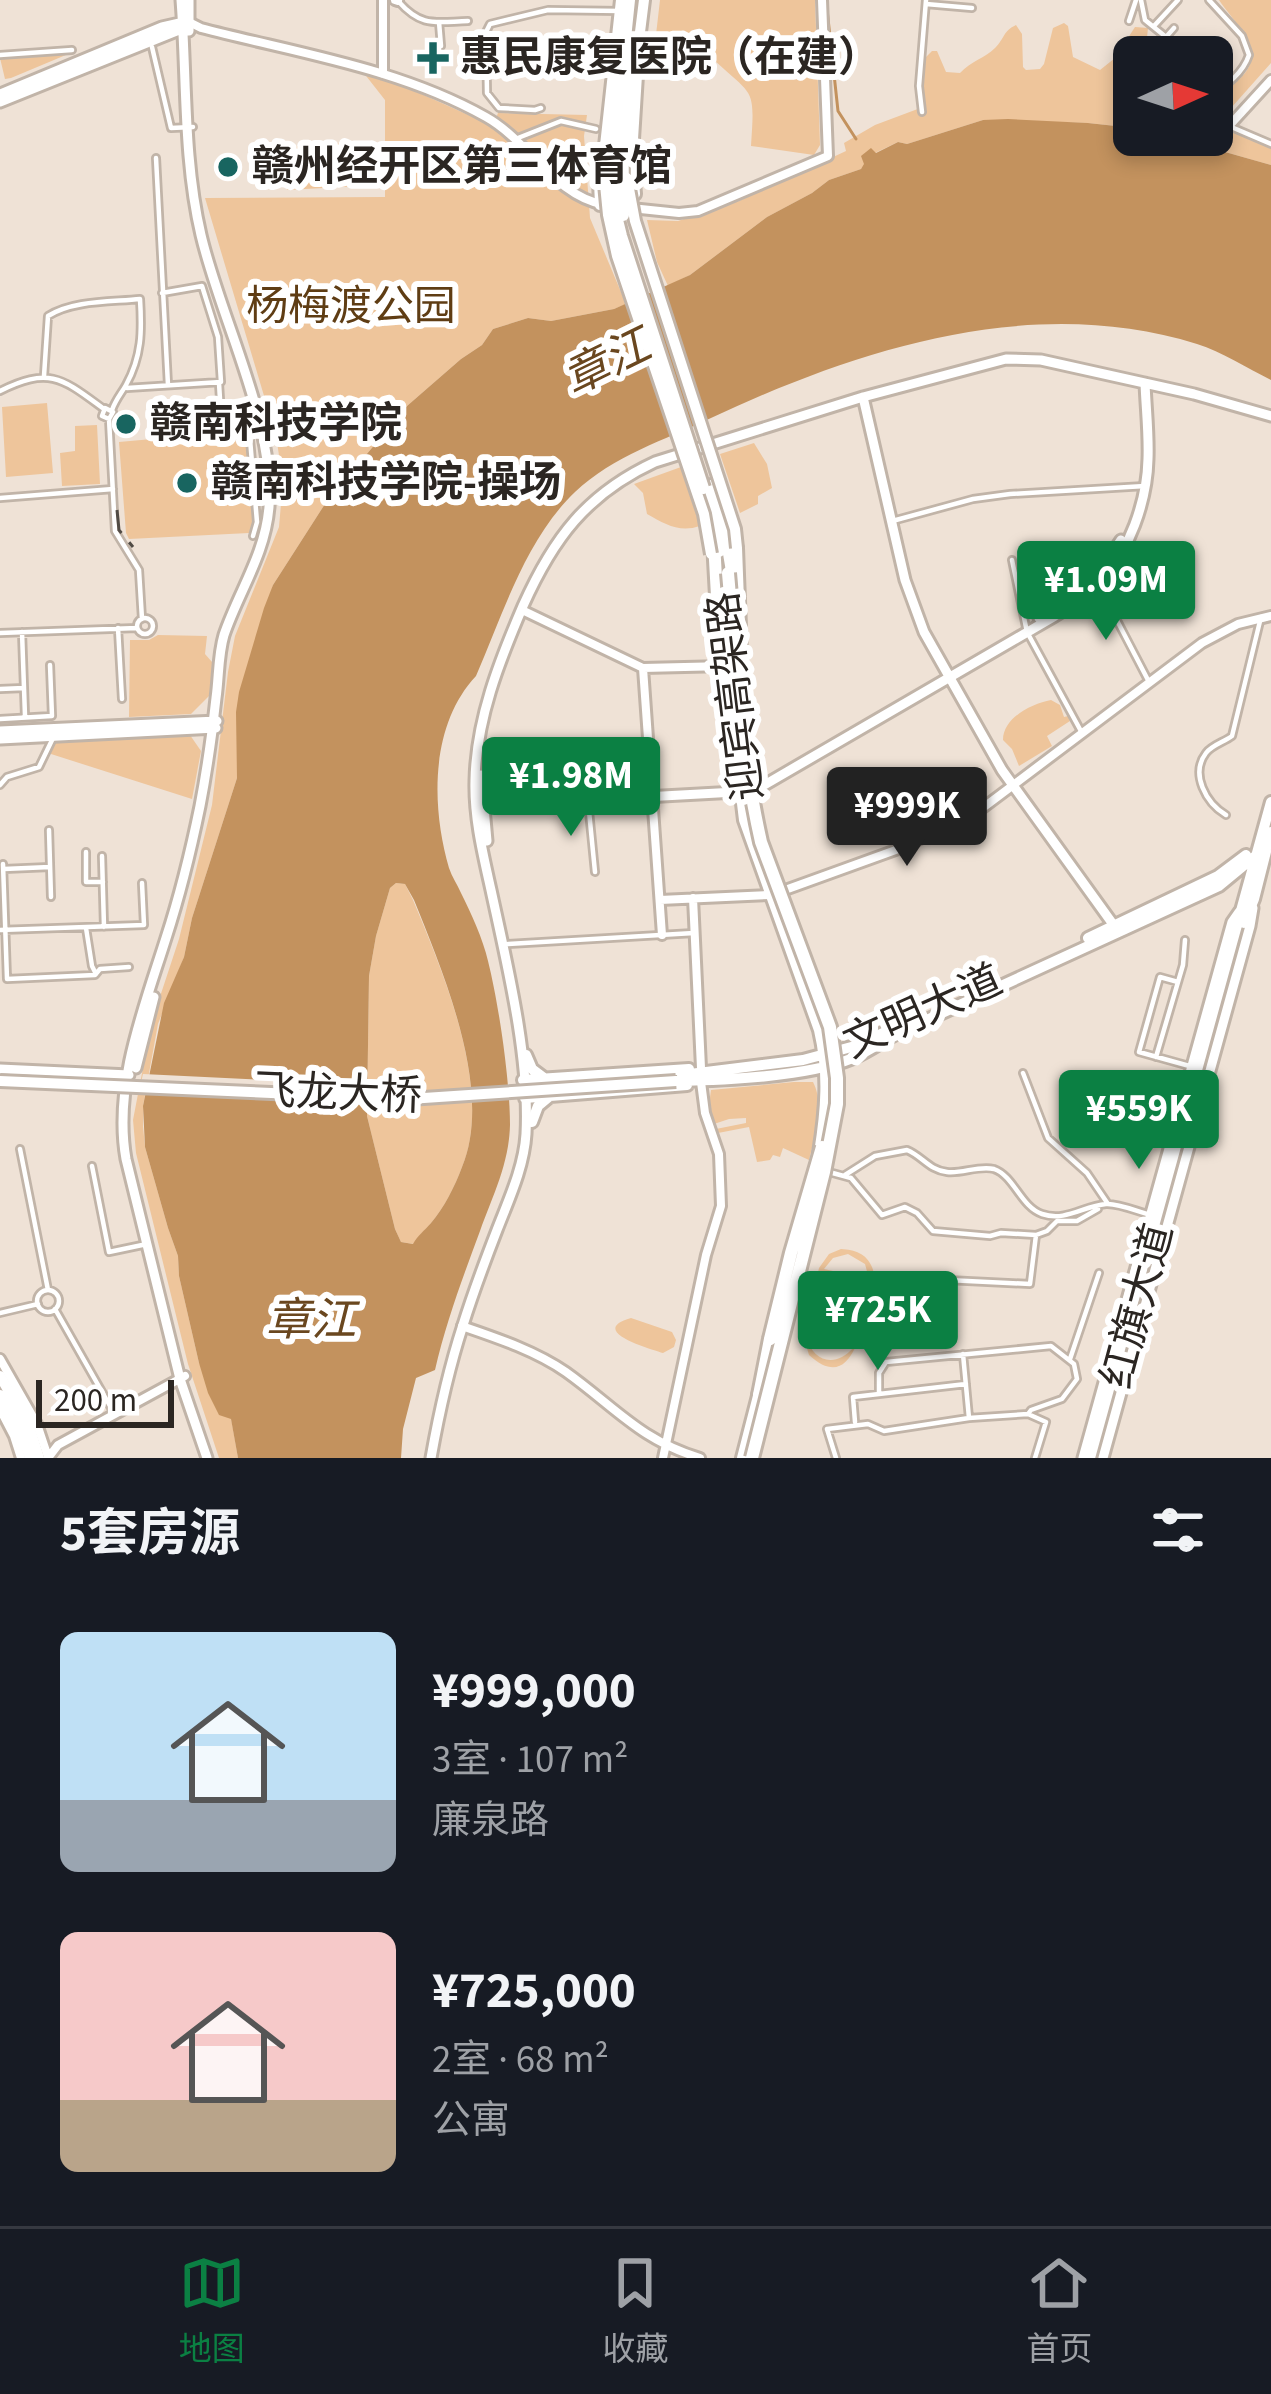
<!DOCTYPE html>
<html lang="zh">
<meta charset="utf-8">
<style>
body{margin:0;font-family:"Source Sans 3","Noto Sans SC",sans-serif;background:#242831;color:#f1f3f6;height:100vh;display:flex;flex-direction:column;font-size:45px;white-space:nowrap}
*{box-sizing:border-box;margin:0}
p{font-size:39px;color:#9ea1a6}
.icon{flex:none;width:66px;height:66px;fill:none;stroke:currentColor;stroke-width:2;stroke-linecap:round;stroke-linejoin:round}
.map{position:relative;height:1458px;overflow:hidden}
.details{display:flex;flex-direction:column;background:#171b24;flex:1}
.details>*{flex:none}
.needle{width:78px;rotate:87deg}
.fabs{position:absolute;left:1113px;top:36px;display:grid;gap:24px}
.fabs a{display:grid;place-items:center;width:120px;height:120px;border-radius:18px;background:#171b24;box-shadow:0 6px 18px #0003;font-size:60px}
.scale{position:absolute;left:36px;bottom:30px;width:138px;box-sizing:border-box;padding-left:12px;border:6px solid #2b2622;border-top:0;font-size:33px;line-height:42px;white-space:nowrap;color:#2b2622;-webkit-text-stroke:9px #fff;paint-order:stroke}
.price{position:absolute;translate:-50% -102px;padding:0 27px;border-radius:12px;background:#0b8043;color:#fff;font-size:39px;line-height:78px;filter:drop-shadow(0 3px 6px #0008)}
.price::after{content:'';position:absolute;left:50%;top:72px;width:36px;height:27px;margin-left:-18px;background:inherit;clip-path:polygon(0 0,100% 0,50% 100%)}
.price.on{background:#222;color:#fff}
ul{padding:0;list-style:none}
li{display:flex;align-items:center;gap:36px;height:300px;padding:0 60px}
li span{display:grid;place-items:center;flex:none;width:336px;height:240px;border-radius:18px;color:#555}
li>.icon{margin-inline-start:auto}
span .icon{width:144px;height:144px;fill:#fffc;stroke-width:1}
li b{font-size:51px}
h2{display:flex;justify-content:space-between;align-items:center;height:144px;padding:0 60px;font-size:51px}
.menu{display:flex;justify-content:space-around;align-items:center;height:168px;border-top:3px solid #363941;background:#171b24;font-size:33px;color:#9ea1a6}
.menu a{display:grid;justify-items:center;gap:6px}
.menu .on{color:#0b8043}
.map>svg:first-child{display:block}
.green{fill:#eec59b;fill-rule:evenodd}
.water{fill:#c3925e;fill-rule:evenodd}
.pier{fill:#efe2d6}
.lines{fill:none;stroke-linecap:round;stroke-linejoin:round}
.stream{stroke:#c3925e;stroke-width:3}
.minor-casing{stroke:#c1b4a8;stroke-width:10}
.tertiary-casing{stroke:#c1b4a8;stroke-width:14}
.secondary-casing{stroke:#c1b4a8;stroke-width:15}
.primary-casing{stroke:#c1b4a8;stroke-width:16}
.trunk-casing{stroke:#c1b4a8;stroke-width:18}
.minor{stroke:#fff;stroke-width:4.5}
.tertiary{stroke:#fff;stroke-width:8}
.secondary{stroke:#fff;stroke-width:9}
.primary{stroke:#fff;stroke-width:10}
.trunk{stroke:#fff;stroke-width:12}
.rail{stroke:#514b45;stroke-width:3;stroke-dasharray:24 12;stroke-linecap:butt}
.primary-bridge-casing{stroke:#c1b4a8;stroke-width:16;stroke-linecap:butt}
.trunk-bridge-casing{stroke:#c1b4a8;stroke-width:18;stroke-linecap:butt}
.primary-bridge{stroke:#fff;stroke-width:10}
.trunk-bridge{stroke:#fff;stroke-width:12}
.poi-dot{fill:#186560;stroke:#fff;stroke-width:4.5}
.labels{text-anchor:middle;dominant-baseline:central;stroke-width:12;stroke-linejoin:round;paint-order:stroke}
.poi-label{font-size:42px;font-weight:bold;fill:#2b2622;stroke:#fff;text-anchor:start}
.park-label{font-size:42px;fill:#5f3d14;stroke:#fff}
.street-label{font-size:42px;fill:#2b2622;stroke:#fff}
.water-label{font-size:45px;font-style:italic;fill:#6a471f;stroke:#fff}
</style>
<div class="map">
<svg width="1271" height="1458" viewBox="0 0 1271 1458">
<rect width="100%" height="100%" fill="#efe2d6"/>
<path class="green" d="M 660,0 L 815,0 L 820,145 L 814,155 L 751,146 C 755,85 754,98 712,58 C 702,49 697,38 683,35 L 654,52 Z
M 1219,0 L 1271,0 L 1271,63 L 1231,108 L 1220,113 L 1248,134 L 1271,143 L 1271,165 L 1165,135 L 1212,135 L 1212,74 L 1237,81 C 1271,54 1235,24 1219,0 Z
M 1064,23 L 1068,26 L 1073,57 L 1100,70 L 1115,58 L 1135,27 L 1148,28 L 1145,57 L 1134,57 L 1134,128 L 1088,123 L 983,120 L 907,144 L 898,142 L 875,153 L 861,169 L 829,180 L 812,193 L 767,217 L 690,275 L 668,286 L 657,262 L 647,220 L 678,221 L 739,201 L 846,151 L 844,143 L 875,125 L 923,107 L 925,58 L 932,51 L 937,51 L 946,72 L 960,73 C 971,61 985,58 995,48 C 1005,38 1003,31 1016,25 L 1022,34 L 1023,67 L 1026,70 L 1040,69 L 1044,64 L 1053,28 Z
M 73,52 L 11,78 L 5,79 L 0,58 Z
M 363,72 L 417,92 L 493,126 L 498,113 L 587,115 L 584,136 L 590,218 L 626,304 L 614,309 L 551,321 L 528,318 L 493,329 L 482,345 L 461,359 L 407,406 L 366,455 L 352,467 L 332,493 L 273,585 L 237,751 L 237,778 L 192,918 L 184,957 L 158,1024 L 143,1106 L 143,1126 L 145,1147 L 168,1228 L 178,1256 L 179,1276 L 199,1363 L 231,1418 L 238,1458 L 219,1458 L 188,1364 L 136,1153 L 133,1120 L 152,1021 L 179,939 L 212,805 L 228,672 L 235,636 L 279,527 L 283,481 L 276,436 L 205,198 L 385,197 L 385,100 Z
M 361,142 C 378,147 382,163 372,178 L 378,179 L 378,185 L 287,190 L 287,184 L 293,183 C 283,170 285,157 297,146 Z
M 47,403 L 53,473 L 6,477 L 2,407 Z
M 97,425 L 100,484 L 62,486 L 60,453 L 75,451 L 75,426 Z
M 219,433 L 221,443 L 249,440 L 255,522 L 249,533 L 129,539 L 126,533 L 119,442 Z
M 754,443 L 767,464 L 772,488 L 758,496 L 758,504 L 740,513 L 720,454 Z
M 681,467 L 700,526 C 679,533 665,524 647,514 L 643,493 L 634,484 Z
M 158,635 L 207,636 L 205,654 L 212,662 L 211,694 L 191,714 L 129,717 L 130,640 L 149,640 Z
M 1051,700 L 1060,705 L 1064,717 L 1068,716 L 1070,721 L 1047,736 L 1052,746 L 1019,766 L 1012,749 L 1003,740 C 1003,718 1031,704 1051,700 Z
M 190,735 L 201,751 L 192,799 L 51,754 L 50,742 Z
M 396,883 L 405,884 L 413,900 C 443,972 494,1091 462,1167 C 455,1186 444,1208 431,1223 C 424,1232 418,1235 414,1244 L 401,1242 L 395,1229 L 367,1116 L 369,976 L 376,936 L 390,888 Z
M 794,1082 L 813,1082 C 825,1105 815,1136 809,1160 L 783,1148 L 780,1157 L 773,1155 L 770,1160 L 757,1162 L 749,1127 L 718,1133 L 716,1129 L 746,1123 L 746,1118 L 729,1119 L 714,1124 L 709,1105 L 711,1090 Z
M 841,1249 C 855,1250 866,1253 872,1267 C 878,1281 869,1299 866,1313 C 859,1342 847,1390 809,1355 L 803,1335 L 819,1268 L 829,1254 ZM 848,1254 L 865,1264 L 869,1279 L 824,1269 L 833,1258 ZM 807,1337 L 808,1336 L 853,1348 C 836,1368 812,1362 807,1337 Z
M 631,1318 L 672,1332 L 676,1340 L 674,1347 L 663,1353 C 651,1349 586,1331 631,1318 Z"/>
<path class="water" d="M 1008,119 L 1088,123 L 1134,128 L 1134,135 L 1165,135 L 1271,165 L 1271,380 C 1247,368 1222,352 1197,344 C 1033,293 860,348 711,418 C 665,440 613,456 575,492 C 525,540 503,614 476,676 C 430,725 431,806 449,868 C 452,877 457,884 461,893 C 471,913 483,939 488,961 C 499,1005 510,1081 510,1125 C 509,1164 493,1195 480,1231 C 463,1277 446,1322 435,1370 L 416,1378 L 403,1429 L 401,1458 L 238,1458 L 231,1419 L 219,1415 L 208,1393 L 199,1363 L 179,1276 L 178,1256 L 168,1228 L 145,1147 L 143,1106 L 164,1003 L 184,957 L 192,918 L 237,778 L 236,712 L 239,692 L 264,608 L 273,585 L 332,493 L 352,467 L 366,455 L 407,406 L 461,359 L 482,345 L 493,329 L 528,318 L 551,321 L 614,309 L 690,275 L 767,217 L 812,193 L 829,180 L 861,169 L 864,164 L 861,156 L 871,148 L 876,153 L 898,142 L 907,144 L 983,120 ZM 396,883 L 405,884 L 414,900 C 443,972 494,1091 462,1167 C 455,1186 444,1208 431,1223 C 424,1231 418,1235 413,1244 L 401,1242 L 395,1229 L 367,1116 L 369,976 L 376,936 L 390,888 Z"/>
<path class="pier" d="M 143,1074 L 374,1085 L 373,1105 L 139,1091 Z"/>
<g class="lines">
<path class="stream" d="M 826,0 L 838,111 L 856,139"/>
<defs>
<path id="minor" d="M 1141,0 L 1145,20 L 1166,37 L 1174,28
M 1209,0 L 1242,36 L 1249,55 C 1243,73 1227,85 1212,95
M 398,1 C 422,28 435,22 468,21
M 926,4 L 972,8
M 1129,21 L 1136,0
M 439,22 L 441,46
M 1154,26 L 1178,0
M 152,47 L 171,128 L 193,127
M 0,55 L 72,50
M 1126,104 L 1134,102
M 541,108 L 535,110 L 499,108 L 487,93 L 486,32 L 490,24 L 548,10 L 620,11
M 922,112 L 919,86 L 926,0
M 1229,126 L 1271,144
M 518,138 L 561,121 L 596,129
M 156,158 L 168,385
M 44,376 L 48,316 C 73,300 112,302 140,299 C 142,331 142,356 126,385 C 121,394 116,399 112,410
M 219,383 L 222,432
M 127,388 L 221,382 L 218,337 L 202,286 L 162,293
M 0,391 C 50,366 63,379 104,409
M 105,408 L 113,412 L 109,419 L 102,416 Z
M 109,419 L 115,531 L 139,570 L 142,619
M 223,429 L 250,439 L 257,522 L 253,536
M 0,498 L 113,489
M 896,520 L 973,499 L 1010,494 L 1145,486
M 1012,560 L 1027,632 L 1082,733
M 1098,584 L 1148,680
M137 626a8 8 0 1 1 16 0a8 8 0 1 1-16 0Z
M 118,628 L 122,699
M 22,632 L 25,716
M 0,633 L 137,628
M 0,689 L 24,688
M 0,719 L 52,716 L 50,665
M 0,785 L 7,777 L 39,767 L 54,736
M 588,801 L 595,872
M 1226,815 C 1206,803 1190,774 1206,753 C 1212,745 1224,742 1232,736 L 1261,617
M 49,830 L 51,897
M 86,852 L 86,882 L 103,882
M 102,856 L 104,927
M 3,864 L 7,979 L 95,975 L 100,969 L 129,967
M 4,869 L 50,867
M 86,928 L 92,966 L 96,974
M 0,930 L 144,925 L 142,883
M 508,944 L 694,933
M 1178,982 L 1160,977 L 1139,1052 L 1193,1067
M 1156,1057 L 1183,965 L 1185,940
M 1023,1073 L 1048,1138 L 1087,1173 L 1108,1204
M 20,1149 L 48,1290
M 92,1166 L 109,1252 L 147,1244
M 829,1172 L 851,1178 L 882,1215 L 905,1207 L 917,1213 L 933,1231 L 990,1236 L 1001,1233 L 1036,1235 L 1047,1231 L 1057,1221 L 1077,1221 L 1098,1209
M 845,1175 L 875,1156 L 907,1150 C 922,1156 929,1170 947,1172 C 962,1174 979,1165 994,1169 C 1014,1176 1021,1207 1042,1214 C 1066,1222 1083,1206 1106,1204 C 1119,1203 1138,1212 1151,1215
M 927,1279 L 1030,1284 L 1036,1235
M37 1301a11 11 0 1 1 22 0a11 11 0 1 1-22 0Z
M 55,1309 L 114,1413
M 0,1313 L 38,1304
M 963,1354 L 969,1418
M 1070,1359 L 1099,1273
M 879,1393 L 879,1373 L 886,1362 L 1051,1346 L 1074,1364 L 1077,1379 L 1062,1399 L 1031,1410 L 1028,1414
M 855,1422 L 853,1397 L 966,1384
M 836,1458 L 827,1429 L 868,1424 L 884,1431 L 969,1418 L 1028,1414 L 1046,1422 L 1035,1458"/>
<path id="tertiary" d="M 383,0 L 383,74
M 395,0 L 398,1
M 189,22 L 201,28 C 297,53 399,68 486,117 C 529,141 554,196 605,205
M 1229,126 L 1271,80
M 631,208 L 679,213 L 698,211 L 828,156 L 822,0
M 522,610 L 643,668 L 726,666
M 643,668 L 662,935
M 785,890 L 904,847 L 984,807 L 1202,643 L 1238,624 L 1271,616
M 693,898 L 701,1068
M 660,900 L 770,895
M 462,1326 C 497,1338 536,1351 566,1372 C 615,1407 640,1440 700,1458
M 0,1359 L 37,1424 L 48,1457
M 0,1409 L 14,1436 L 21,1458
M 48,1458 L 58,1445 L 185,1376
M 663,1458 L 706,1255 L 721,1206 L 719,1154 L 705,1113 L 701,1082"/>
<path id="secondary" d="M 181,0 C 187,78 183,159 201,235 C 221,320 275,421 269,507 C 265,555 239,591 224,635 C 218,655 219,677 216,698 C 212,734 207,770 200,806 C 191,850 180,895 166,938 C 144,1008 113,1085 126,1159 L 180,1379 L 207,1458
M 189,0 L 189,31
M 0,94 L 162,27 L 184,22
M 0,102 L 184,28
M 863,397 L 905,580 L 924,632 L 1002,770 L 1115,927
M 1039,618 C 1078,593 1096,580 1121,540
M 0,731 L 217,721
M 0,739 L 216,728
M 481,775 L 487,841
M 479,800 L 552,797
M 482,806 L 754,791 L 1055,616 C 1071,606 1088,596 1101,582 C 1129,551 1147,502 1148,459 C 1149,434 1146,409 1145,383
M 136,1068 L 154,997
M 0,1069 L 129,1075
M 431,1458 C 439,1413 449,1368 463,1325 C 473,1293 485,1261 497,1230 C 509,1199 524,1167 526,1134 C 530,1058 507,964 491,890 C 483,854 474,818 475,781 C 476,720 499,662 523,606 C 553,539 586,494 655,462 L 863,397 L 1006,359 L 1041,360 L 1194,394 L 1271,416
M 1083,1458 L 1232,922 L 1239,912
M 1103,1458 L 1250,926 L 1253,908"/>
<path id="primary" d="M 637,56 L 644,0
M 598,157 L 600,205
M 603,164 L 621,0
M 635,194 L 632,155 L 637,75
M 737,548 L 741,654
M 716,587 L 744,820 L 819,1030 C 829,1073 826,1110 819,1153
M 1244,923 L 1254,899 L 1271,832
M 1088,938 L 1218,876 L 1246,855
M 526,1055 L 532,1069 L 544,1078
M 682,1075 L 803,1060 L 855,1046 L 896,1027
M 523,1080 L 689,1069
M 676,1081 C 726,1080 807,1077 853,1058 C 867,1052 880,1043 894,1035 L 1219,886 L 1271,843
M 525,1098 L 687,1085
M 532,1122 L 538,1106 L 550,1096
M 0,1376 L 29,1426 L 39,1458
M 0,1395 L 21,1432 L 30,1458
M 742,1458 L 759,1392
M 1090,1458 L 1271,802"/>
<path id="trunk" d="M 622,164 L 630,86 L 638,53
M 612,165 L 629,0
M 711,486 L 723,518 L 734,583
M 703,488 L 713,515 L 719,551
M 714,542 L 717,596
M 759,1395 L 770,1339"/>
</defs>
<use href="#minor" class="minor-casing"/>
<use href="#tertiary" class="tertiary-casing"/>
<use href="#secondary" class="secondary-casing"/>
<use href="#primary" class="primary-casing"/>
<use href="#trunk" class="trunk-casing"/>
<use href="#minor" class="minor"/>
<use href="#tertiary" class="tertiary"/>
<use href="#secondary" class="secondary"/>
<use href="#primary" class="primary"/>
<use href="#trunk" class="trunk"/>
<path class="rail" d="M 117,510 L 119,530 L 133,547"/>
<defs>
<path id="primary-bridge" d="M 603,164 L 608,215 L 617,256 L 704,514 L 711,554
M 627,178 L 635,221 L 735,529 L 737,548
M 0,1081 L 409,1099 L 676,1081"/>
<path id="trunk-bridge" d="M 622,164 L 623,215
M 612,165 L 616,216 L 621,236 L 703,488
M 728,573 C 736,663 741,754 761,842 L 830,1027 L 837,1078 L 837,1104 L 824,1172 L 752,1458
M 770,1339 L 791,1253 L 822,1147"/>
</defs>
<use href="#primary-bridge" class="primary-bridge-casing"/>
<use href="#trunk-bridge" class="trunk-bridge-casing"/>
<use href="#primary-bridge" class="primary-bridge"/>
<use href="#trunk-bridge" class="trunk-bridge"/>
</g>
<g class="poi-dot">
<path d="M427 40h12v12h12v12h-12v12h-12v-12h-12v-12h12z"/>
<circle cx="228" cy="167" r="12"/>
<circle cx="126" cy="424" r="12"/>
<circle cx="187" cy="483" r="12"/>
</g>
<g class="labels">
<g class="poi-label">
<text x="460" y="58">惠民康复医院（在建）</text>
<text x="252" y="167">赣州经开区第三体育馆</text>
<text x="150" y="424">赣南科技学院</text>
<text x="211" y="483">赣南科技学院-操场</text>
</g>
<g class="park-label">
<text x="351" y="307">杨梅渡公园</text>
</g>
<g class="street-label">
<text transform="translate(736 696) rotate(-97)">迎宾高架路</text>
<text transform="translate(923 1012) rotate(-24)">文明大道</text>
<text transform="translate(338 1094) rotate(2)">飞龙大桥</text>
<text transform="translate(1138 1306) rotate(-75)">红旗大道</text>
</g>
<g class="water-label">
<text transform="translate(607 363) rotate(-26)">章江</text>
<text x="311" y="1321">章江</text>
</g>
</g>
</svg>
<div class="fabs">
<a><svg class="needle" viewBox="-14 -14 28 28"><path d="M0-13l5 13h-10z" fill="#e53935"/><path d="M0 13l5-13h-10z" fill="#9ea1a6"/></svg></a>
</div>
<div class="scale">200 m</div>
<b class="price" style="left:1106px;top:643px">¥1.09M</b>
<b class="price" style="left:571px;top:839px">¥1.98M</b>
<b class="price on" style="left:907px;top:869px">¥999K</b>
<b class="price" style="left:1139px;top:1172px">¥559K</b>
<b class="price" style="left:878px;top:1373px">¥725K</b>
</div>
<section class="details">
<h2>5套房源<svg class="icon" aria-label="filters" viewBox="0 0 24 24"><path d="M4 7h16M4 17h16"/><circle cx="9" cy="7" r="2"/><circle cx="15" cy="17" r="2"/></svg></h2>
<ul>
<li><span style="background:linear-gradient(#bfe0f5 70%,#9aa5b1 0)"><svg class="icon" aria-label="home" viewBox="0 0 24 24"><path d="M3 11l9-7 9 7M6 9v11h12V9"/></svg></span><div><b>¥999,000</b><p>3室 · 107 m²</p><p>廉泉路</p></div></li>
<li><span style="background:linear-gradient(#f6c9c9 70%,#b9a48a 0)"><svg class="icon" aria-label="home" viewBox="0 0 24 24"><path d="M3 11l9-7 9 7M6 9v11h12V9"/></svg></span><div><b>¥725,000</b><p>2室 · 68 m²</p><p>公寓</p></div></li>
</ul>
</section>
<nav class="menu">
<a class="on"><svg class="icon" aria-label="map" viewBox="0 0 24 24"><path d="M3 6l6-2 6 2 6-2v14l-6 2-6-2-6 2zM9 4v14M15 6v14"/></svg>地图</a>
<a><svg class="icon" aria-label="saved" viewBox="0 0 24 24"><path d="M7 4h10v16l-5-4-5 4z"/></svg>收藏</a>
<a><svg class="icon" aria-label="home" viewBox="0 0 24 24"><path d="M3 11l9-7 9 7M6 9v11h12V9"/></svg>首页</a>
</nav>
